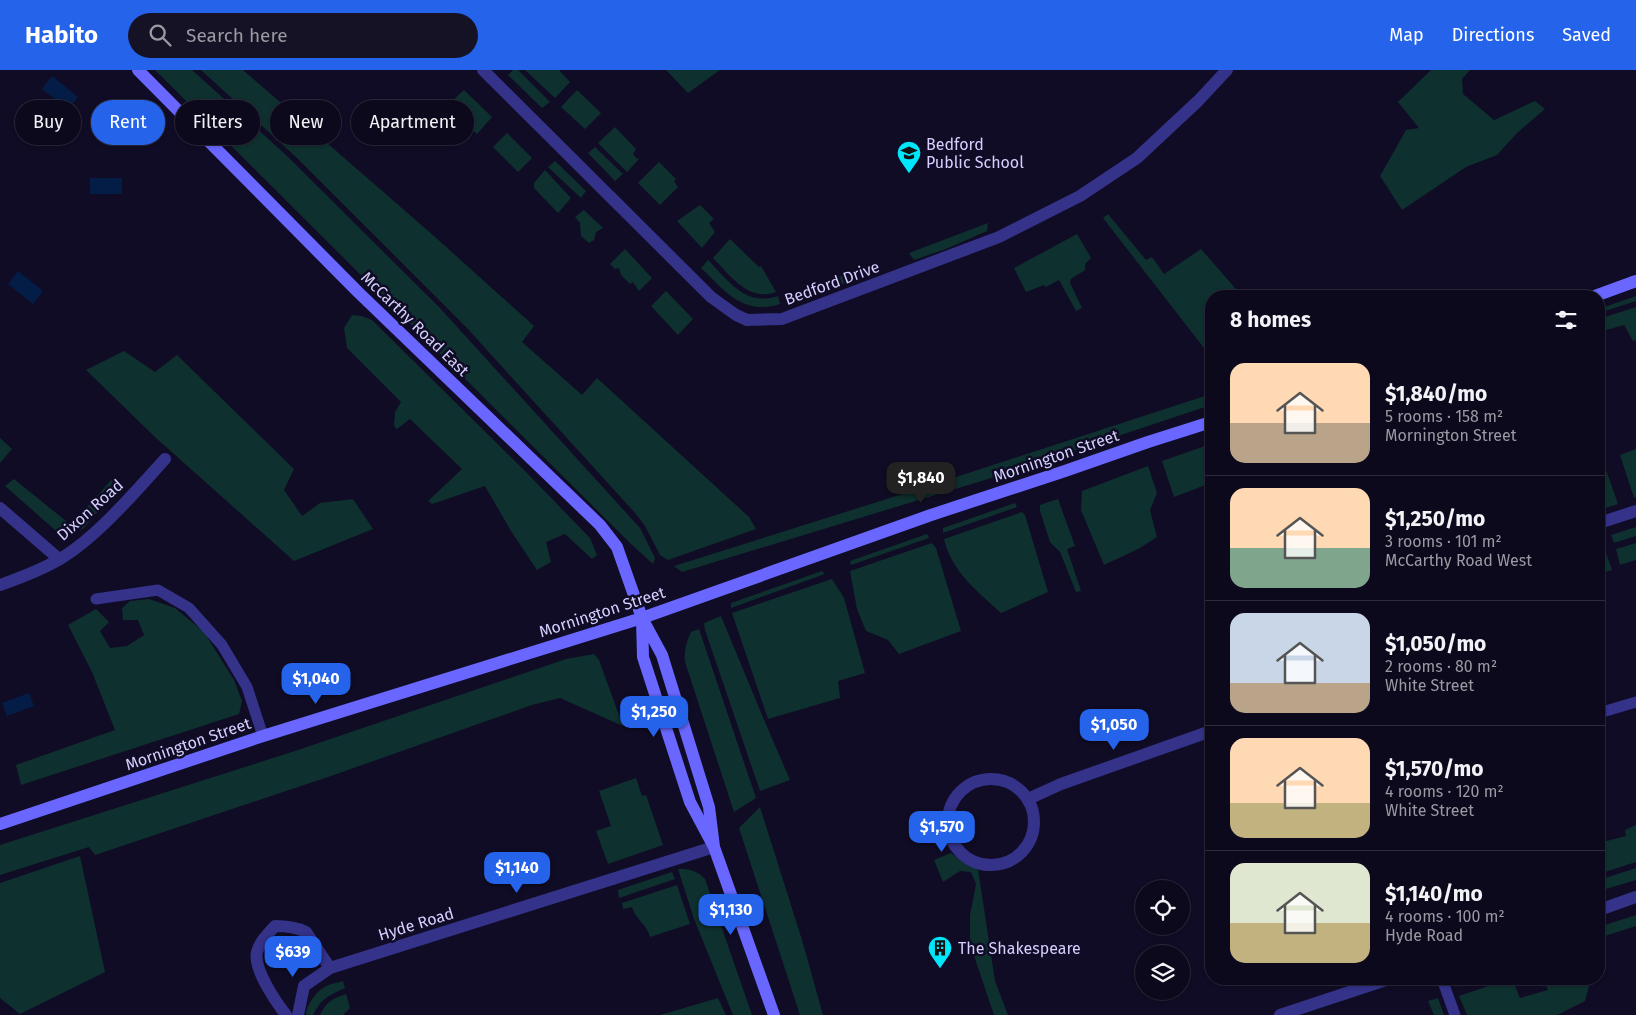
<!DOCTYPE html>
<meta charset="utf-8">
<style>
body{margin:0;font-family:"Fira Sans",sans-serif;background:#151225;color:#f1f3f6;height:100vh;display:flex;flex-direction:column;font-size:19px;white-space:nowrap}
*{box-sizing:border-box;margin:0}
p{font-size:16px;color:#9a9aa3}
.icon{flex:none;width:28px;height:28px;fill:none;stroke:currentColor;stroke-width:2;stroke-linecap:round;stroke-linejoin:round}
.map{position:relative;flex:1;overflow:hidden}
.sheet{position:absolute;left:1205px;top:220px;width:400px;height:695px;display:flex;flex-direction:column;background:#0c091c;border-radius:20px;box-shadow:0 1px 4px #0004,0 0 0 1px #2c2a3b}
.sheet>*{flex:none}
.guide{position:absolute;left:15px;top:30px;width:475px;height:45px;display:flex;gap:10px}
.buttons{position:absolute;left:1135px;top:810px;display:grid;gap:10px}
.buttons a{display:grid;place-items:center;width:55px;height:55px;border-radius:50%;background:#0c091c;box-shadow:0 1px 4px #0004,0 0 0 1px #2c2a3b;font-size:25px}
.price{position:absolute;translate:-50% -42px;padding:0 11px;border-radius:10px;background:#2563eb;color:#fff;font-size:16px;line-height:32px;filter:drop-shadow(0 1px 2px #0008)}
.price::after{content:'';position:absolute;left:50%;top:30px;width:15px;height:11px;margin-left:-8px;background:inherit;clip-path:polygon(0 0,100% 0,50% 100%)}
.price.current{background:#222;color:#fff}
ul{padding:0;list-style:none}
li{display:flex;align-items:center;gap:15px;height:125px;padding:0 25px}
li+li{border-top:1px solid #2c2a3b}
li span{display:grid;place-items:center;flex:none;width:140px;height:100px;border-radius:15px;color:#555}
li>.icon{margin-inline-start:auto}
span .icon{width:60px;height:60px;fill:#fffc;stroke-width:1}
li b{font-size:21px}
h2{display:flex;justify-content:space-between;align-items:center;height:60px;padding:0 25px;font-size:21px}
.tag{padding:0 18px;border-radius:22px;background:#0c091c;box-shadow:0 1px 4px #0004,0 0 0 1px #2c2a3b;font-size:18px;line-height:45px}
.tag.current{background:#2563eb;color:#fff}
header{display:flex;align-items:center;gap:30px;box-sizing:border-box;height:70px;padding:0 25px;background:#2563eb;color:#fff}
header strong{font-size:24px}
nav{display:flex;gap:28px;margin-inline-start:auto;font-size:18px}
.search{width:350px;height:45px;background:#151225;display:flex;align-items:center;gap:12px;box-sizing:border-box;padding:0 18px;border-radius:28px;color:#9a9aa3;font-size:19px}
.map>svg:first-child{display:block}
.green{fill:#0e302e}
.water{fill:#041d46}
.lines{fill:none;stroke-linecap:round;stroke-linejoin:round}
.lane{stroke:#343289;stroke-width:11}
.street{stroke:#343289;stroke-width:12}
.secondary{stroke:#6967ff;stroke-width:12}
.labels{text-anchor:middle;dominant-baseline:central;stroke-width:5;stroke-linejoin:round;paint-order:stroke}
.poi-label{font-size:16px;fill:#d5d0ff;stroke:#100c25;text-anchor:start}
.street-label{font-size:16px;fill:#d5d0ff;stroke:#100c25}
</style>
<header>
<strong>Habito</strong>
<div class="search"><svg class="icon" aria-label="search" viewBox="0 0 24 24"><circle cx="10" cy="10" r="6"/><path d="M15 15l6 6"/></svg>Search here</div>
<nav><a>Map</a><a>Directions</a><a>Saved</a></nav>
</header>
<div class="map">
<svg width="1636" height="945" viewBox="0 0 1636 945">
<rect width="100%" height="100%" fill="#100c25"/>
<path class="green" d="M 155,0 L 192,0 L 286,85 L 439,237 L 640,458 L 655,488 L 653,494 L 631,474 Z
M 201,0 L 243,0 L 434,166 L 534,256 L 522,272 L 582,325 L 597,308 L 749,447 L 756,459 L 668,490 L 660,485 L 645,456 L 636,444 L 466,257 L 296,87 Z
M 513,0 L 518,0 L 550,32 L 542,38 L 508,5 Z
M 525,0 L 559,0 L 570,12 L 555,28 Z
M 666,0 L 720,0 L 688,23 Z
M 1431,0 L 1470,0 L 1462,9 L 1463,24 L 1494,50 L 1535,31 L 1545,39 L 1517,63 L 1497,85 L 1466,97 L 1402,140 L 1380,106 L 1406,60 L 1419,58 L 1398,32 Z
M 464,20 L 492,47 L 477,64 L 457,49 L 459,42 L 452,31 Z
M 577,20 L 601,43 L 585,59 L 561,37 Z
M 615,57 L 636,79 L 633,84 L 636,88 L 639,89 L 627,102 L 598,73 Z
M 507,63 L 532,88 L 518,102 L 493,77 Z
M 595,77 L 623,104 L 615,111 L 588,83 Z
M 555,91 L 586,121 L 581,128 L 548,97 Z
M 659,92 L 676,109 L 674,111 L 678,117 L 660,135 L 638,113 Z
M 545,100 L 571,128 L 558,143 L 534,118 L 534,113 Z
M 700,135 L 714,149 L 709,153 L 715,162 L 702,178 L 677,151 Z
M 584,140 L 603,158 L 596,162 L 594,170 L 589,173 L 581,166 L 580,153 L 575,147 Z
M 1108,144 L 1146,190 L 1152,187 L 1164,204 L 1201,179 L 1242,226 L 1211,226 L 1211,287 L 1103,148 Z
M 988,153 L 987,161 L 946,179 L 914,190 L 909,183 Z
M 1077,164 L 1091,188 L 1085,194 L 1085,200 L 1071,209 L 1070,213 L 1082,238 L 1076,241 L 1059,210 L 1046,217 L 1044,215 L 1026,222 L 1014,198 Z
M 730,169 L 759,197 L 761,196 L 776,222 C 748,232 731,206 713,188 Z
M 625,179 L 652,208 L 639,221 L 633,212 L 630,214 L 621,205 L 619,198 L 615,199 L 610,194 Z
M 708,190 C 729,211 745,237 778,226 L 780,234 C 743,246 725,221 701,198 Z
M 879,193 L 881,201 L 797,229 L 792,223 Z
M 666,221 L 693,249 L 678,265 L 651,236 Z
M 1636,226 L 1636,231 L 1599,243 L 1599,239 Z
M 1636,237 L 1636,270 L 1633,271 L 1624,255 L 1599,262 L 1599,249 Z
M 352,245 L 362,246 L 372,250 L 525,401 L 590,468 L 597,485 L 592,489 L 565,464 L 546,472 L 551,492 L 537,500 L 511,461 L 485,416 L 432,434 L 428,431 L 462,399 L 410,349 L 397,359 L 394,356 L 395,342 L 401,332 L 347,278 L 344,258 Z
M 124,281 L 155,302 L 177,285 L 294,399 L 284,420 L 302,446 L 320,433 L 353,429 L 373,459 L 294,491 L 156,368 L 86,300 Z
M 1211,324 L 1211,335 L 998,406 L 682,502 L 674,496 L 947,410 Z
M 0,368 L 12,379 L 0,393 Z
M 1211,374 L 1211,413 L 1174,427 L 1162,391 Z
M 1636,379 L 1636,427 L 1634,428 L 1620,385 Z
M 1148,396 L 1157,423 L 1150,440 L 1157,467 L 1140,478 L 1104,495 L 1081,440 L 1082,421 Z
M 1605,397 L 1618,434 L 1599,440 L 1599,399 Z
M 113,408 L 119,417 L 83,459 L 72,462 L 55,460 L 5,416 L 14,409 L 71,455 Z
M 1058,429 L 1075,476 L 1067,479 L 1081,521 L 1076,522 L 1060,482 L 1050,472 L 1040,441 L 1040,435 Z
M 1015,433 L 1017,437 L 943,463 L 943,458 Z
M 1022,442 L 1025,445 L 1048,522 L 1001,543 C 978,522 951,501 944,469 Z
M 1636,457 L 1636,466 L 1614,473 L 1611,465 Z
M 927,464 L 929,468 L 851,495 L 850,491 Z
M 932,473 L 936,478 L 961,561 L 899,584 L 888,570 L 866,561 L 857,539 L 850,501 Z
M 1636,473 L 1636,490 L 1620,495 L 1616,479 Z
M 1606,483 L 1612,500 L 1599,504 L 1599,485 Z
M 822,501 L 825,504 L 731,538 L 731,533 Z
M 832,509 L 844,528 L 865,603 L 838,611 L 840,628 L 768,649 L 732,543 Z
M 149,529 L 175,538 L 204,562 L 234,610 L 242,631 L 239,644 L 21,715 L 16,695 L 115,660 L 92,602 L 68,555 L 96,539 L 109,552 L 100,561 L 110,578 L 127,576 L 144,565 L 138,550 L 123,550 L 122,538 L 130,531 Z
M 721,546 L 762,645 L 790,710 L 760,721 L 705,560 L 704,553 Z
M 699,559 L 756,728 L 734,742 L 685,592 C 684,581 686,572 691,562 Z
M 594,584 L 599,590 L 623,656 L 560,628 L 532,635 L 331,706 L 95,785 L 89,777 L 0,805 L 0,775 L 295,681 L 566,589 Z
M 636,708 L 642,726 L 646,725 L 663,775 L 608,794 L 596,761 L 611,756 L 599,721 Z
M 760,737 L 802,870 L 823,945 L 800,945 L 739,758 Z
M 1636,755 L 1636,792 L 1599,804 L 1599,773 L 1626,766 L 1625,760 Z
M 951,783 L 963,792 L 978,799 L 995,911 L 1008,945 L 994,945 L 970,874 L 970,845 L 976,814 L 971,802 L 960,801 L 943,812 L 934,790 Z
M 80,786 L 105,902 L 20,944 L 0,928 L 0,813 Z
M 1636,798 L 1636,810 L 1599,821 L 1599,810 Z
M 678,799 C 689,799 697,800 705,809 L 752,945 L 733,945 L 694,849 Z
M 672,802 L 675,809 L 619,828 L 618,820 Z
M 677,815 L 690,854 L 650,867 C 647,854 635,849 632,837 L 623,839 L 622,833 Z
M 1636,845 L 1636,856 L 1599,868 L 1599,857 Z
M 1457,909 L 1480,909 L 1455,917 Z
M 1509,909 L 1512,909 L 1520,928 L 1548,920 L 1543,909 L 1591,909 L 1585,931 L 1557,945 L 1467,945 L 1459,926 Z
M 343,911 L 345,918 C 328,926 322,928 313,945 L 306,945 C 306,936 316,922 323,918 C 328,914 337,913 343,911 Z
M 346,924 L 350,938 L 343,945 L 320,945 C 326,932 333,928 346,924 Z
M 718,928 L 726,945 L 660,945 Z
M 1438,928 L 1444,945 L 1434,945 L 1428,931 Z"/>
<path class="water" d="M 52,6 L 78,27 L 68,39 L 42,19 Z
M 90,108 L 122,108 L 122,124 L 90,124 Z
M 18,201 L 43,221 L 33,234 L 8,214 Z
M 29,623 L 34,636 L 7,646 L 2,633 Z"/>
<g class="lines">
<path class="lane" d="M 96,529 L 158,520 L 189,538 L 222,575 L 247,617 L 263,666
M 1599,643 L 1636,632
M 1442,909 L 1455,945"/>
<path class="street" d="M 483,0 L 711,227 L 736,245 L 747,250 L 782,249 L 999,167 L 1080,126 L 1137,88 L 1198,31 L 1227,0
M 0,438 L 59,489
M 1599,453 L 1636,441
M 0,515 C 20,508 41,500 60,489 C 97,467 136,421 165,389
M948 752a43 43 0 1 1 86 0a43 43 0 1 1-86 0Z
M 1028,729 L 1061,714 L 1211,661
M 1599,840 L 1636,827
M 286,945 C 276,932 253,899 257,882 C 260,871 268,864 275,856 C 287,856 296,857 306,862 L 330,898
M 298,945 L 304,916 L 330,898 L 714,777
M 1280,945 L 1389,909"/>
<path class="secondary" d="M 138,0 L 358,222 L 600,455 L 617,477 L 642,548 L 662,585 L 709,737 L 714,777
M 1595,226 L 1636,211
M 642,550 L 643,587 L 690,732 L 714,777 L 774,945
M 0,754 L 263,666 L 642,548 L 931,445 L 1065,401 L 1148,372 L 1211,352"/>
</g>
<defs>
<symbol id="school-pin" viewBox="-11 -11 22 30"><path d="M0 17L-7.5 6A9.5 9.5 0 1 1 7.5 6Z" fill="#00e6fb" stroke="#100c25"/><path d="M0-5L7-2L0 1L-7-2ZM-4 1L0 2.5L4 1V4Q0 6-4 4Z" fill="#111"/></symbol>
<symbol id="building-pin" viewBox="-11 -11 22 30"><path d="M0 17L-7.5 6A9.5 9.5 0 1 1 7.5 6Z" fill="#00e6fb" stroke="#100c25"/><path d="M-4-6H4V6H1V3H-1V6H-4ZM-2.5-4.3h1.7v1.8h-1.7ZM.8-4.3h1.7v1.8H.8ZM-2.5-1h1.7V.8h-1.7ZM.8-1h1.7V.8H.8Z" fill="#111"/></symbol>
</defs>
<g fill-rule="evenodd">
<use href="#school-pin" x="895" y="69" width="28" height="38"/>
<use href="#building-pin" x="926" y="864" width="28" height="38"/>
</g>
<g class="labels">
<g class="poi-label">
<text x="926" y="74">Bedford<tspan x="926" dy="18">Public School</tspan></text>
<text x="958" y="878">The Shakespeare</text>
</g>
<g class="street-label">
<text transform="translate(832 213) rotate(-20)">Bedford Drive</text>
<text transform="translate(415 254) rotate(44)">McCarthy Road East</text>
<text transform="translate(1056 386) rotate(-19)">Mornington Street</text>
<text transform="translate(90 440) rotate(-42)">Dixon Road</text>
<text transform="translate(602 542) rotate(-18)">Mornington Street</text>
<text transform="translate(188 674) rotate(-19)">Mornington Street</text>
<text transform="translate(416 854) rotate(-17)">Hyde Road</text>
</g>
</g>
</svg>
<div class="buttons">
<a><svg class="icon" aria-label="locate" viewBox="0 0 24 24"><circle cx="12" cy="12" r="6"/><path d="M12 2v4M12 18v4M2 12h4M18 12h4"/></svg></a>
<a><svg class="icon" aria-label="layers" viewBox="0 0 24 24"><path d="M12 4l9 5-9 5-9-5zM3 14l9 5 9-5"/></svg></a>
</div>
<b class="price current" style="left:921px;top:434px">$1,840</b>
<b class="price" style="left:316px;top:635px">$1,040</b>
<b class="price" style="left:654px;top:668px">$1,250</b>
<b class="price" style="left:1114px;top:681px">$1,050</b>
<b class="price" style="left:942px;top:783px">$1,570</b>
<b class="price" style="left:517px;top:824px">$1,140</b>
<b class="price" style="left:731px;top:866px">$1,130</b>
<b class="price" style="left:293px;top:908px">$639</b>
<div class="guide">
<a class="tag">Buy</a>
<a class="tag current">Rent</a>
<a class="tag">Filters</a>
<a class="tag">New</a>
<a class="tag">Apartment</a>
</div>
<section class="sheet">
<h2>8 homes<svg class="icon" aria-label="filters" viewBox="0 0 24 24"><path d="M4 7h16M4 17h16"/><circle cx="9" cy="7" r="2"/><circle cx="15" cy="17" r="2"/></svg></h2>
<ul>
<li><span style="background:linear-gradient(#ffd9b3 60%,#b9a48a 0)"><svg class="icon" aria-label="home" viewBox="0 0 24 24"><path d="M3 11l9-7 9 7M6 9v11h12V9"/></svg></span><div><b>$1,840/mo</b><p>5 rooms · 158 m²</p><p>Mornington Street</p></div></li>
<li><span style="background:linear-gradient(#ffd9b3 60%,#7fa58c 0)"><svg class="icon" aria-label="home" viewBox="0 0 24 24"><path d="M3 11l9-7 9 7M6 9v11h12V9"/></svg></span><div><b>$1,250/mo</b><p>3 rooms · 101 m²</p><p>McCarthy Road West</p></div></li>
<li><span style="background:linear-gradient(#c9d6e8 70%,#b9a48a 0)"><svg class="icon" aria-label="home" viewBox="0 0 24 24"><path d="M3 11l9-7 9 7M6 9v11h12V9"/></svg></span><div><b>$1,050/mo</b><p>2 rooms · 80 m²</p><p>White Street</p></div></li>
<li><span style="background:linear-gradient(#ffd9b3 65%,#c2b280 0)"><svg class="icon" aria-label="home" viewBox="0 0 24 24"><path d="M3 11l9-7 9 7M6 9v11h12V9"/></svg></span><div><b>$1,570/mo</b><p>4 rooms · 120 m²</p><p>White Street</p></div></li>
<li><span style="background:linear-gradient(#dfe7d0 60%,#c2b280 0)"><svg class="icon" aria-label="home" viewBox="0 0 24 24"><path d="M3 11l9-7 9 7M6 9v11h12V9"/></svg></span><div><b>$1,140/mo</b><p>4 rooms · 100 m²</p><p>Hyde Road</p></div></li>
</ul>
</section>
</div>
